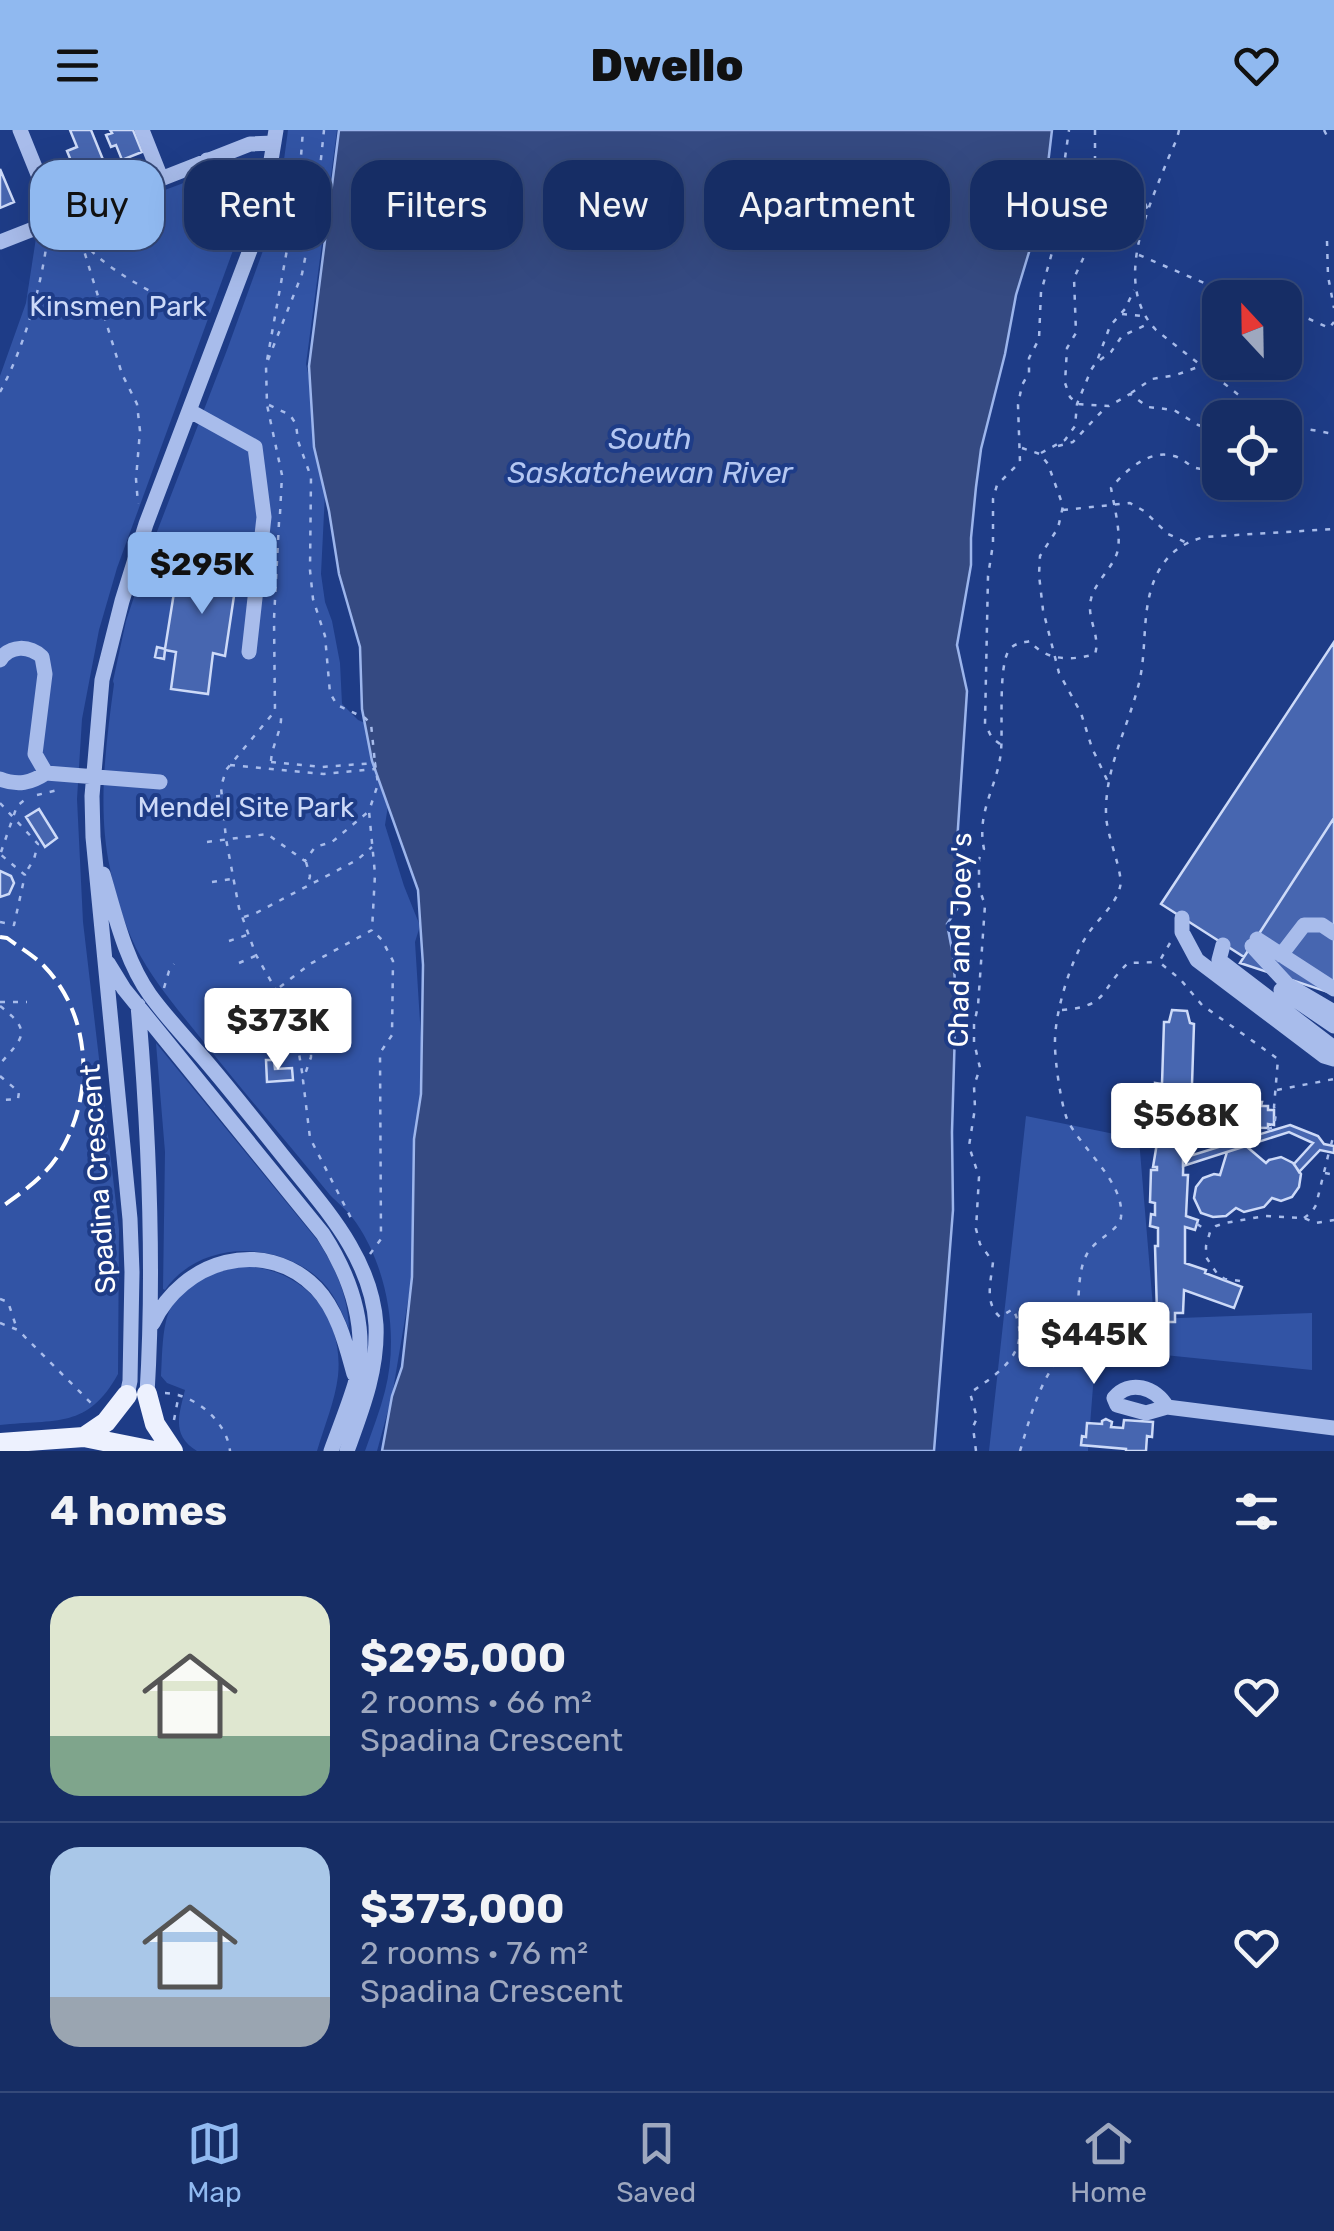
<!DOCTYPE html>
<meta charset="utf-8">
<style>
body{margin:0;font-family:Rubik,sans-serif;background:#1f356b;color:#f1f3f6;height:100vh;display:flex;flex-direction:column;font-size:38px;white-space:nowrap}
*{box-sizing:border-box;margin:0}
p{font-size:32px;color:#9ea8bf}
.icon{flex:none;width:55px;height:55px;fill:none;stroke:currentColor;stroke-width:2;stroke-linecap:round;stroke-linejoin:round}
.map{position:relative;height:1321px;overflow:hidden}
.details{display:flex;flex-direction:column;background:#162d65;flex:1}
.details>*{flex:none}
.guide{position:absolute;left:30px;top:30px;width:1275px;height:90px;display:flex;gap:20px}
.needle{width:65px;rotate:338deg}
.tools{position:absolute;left:1202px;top:150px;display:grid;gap:20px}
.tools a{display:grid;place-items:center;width:100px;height:100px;border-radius:20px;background:#162d65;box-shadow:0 10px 40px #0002,0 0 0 2px #354979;font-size:50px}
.price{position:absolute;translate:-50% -85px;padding:0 22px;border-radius:10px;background:#fff;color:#222;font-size:32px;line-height:65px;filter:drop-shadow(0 2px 5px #0008)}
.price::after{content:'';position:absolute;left:50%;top:60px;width:30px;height:22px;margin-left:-15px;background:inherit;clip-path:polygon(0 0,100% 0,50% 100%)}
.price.active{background:#90b9f0;color:#111}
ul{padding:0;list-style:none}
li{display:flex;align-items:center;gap:30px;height:250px;padding:0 50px}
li+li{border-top:2px solid #354979}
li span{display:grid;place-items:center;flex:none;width:280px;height:200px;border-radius:30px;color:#555}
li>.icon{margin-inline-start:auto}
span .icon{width:120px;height:120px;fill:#fffc;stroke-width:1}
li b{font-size:42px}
h2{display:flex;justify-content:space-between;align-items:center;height:120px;padding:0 50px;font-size:42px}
.pill{padding:0 35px;border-radius:30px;background:#162d65;box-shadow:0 10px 40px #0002,0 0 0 2px #354979;font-size:35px;line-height:90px}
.pill.active{background:#90b9f0;color:#111}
header{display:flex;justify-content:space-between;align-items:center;height:130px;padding:0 50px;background:#90b9f0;color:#111;font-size:45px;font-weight:800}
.tabs{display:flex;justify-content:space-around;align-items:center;height:140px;border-top:2px solid #354979;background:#162d65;font-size:28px;color:#9ea8bf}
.tabs a{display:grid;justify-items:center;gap:5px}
.tabs .active{color:#90b9f0}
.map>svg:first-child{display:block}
.green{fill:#3254a5}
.water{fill:#354a82;stroke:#9cb5ec;stroke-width:2.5}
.building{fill:#4766b0;stroke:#cddaf8;stroke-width:2.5}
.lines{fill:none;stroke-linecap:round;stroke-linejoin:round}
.path{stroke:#a8bceb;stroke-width:2.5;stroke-dasharray:5 8;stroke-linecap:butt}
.minor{stroke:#a8bceb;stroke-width:15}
.major{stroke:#edf1fe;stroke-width:20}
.rail{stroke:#fff;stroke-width:4;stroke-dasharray:18 8;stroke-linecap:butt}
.labels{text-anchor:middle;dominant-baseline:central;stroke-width:8;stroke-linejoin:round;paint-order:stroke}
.park-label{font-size:28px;fill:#cddaf8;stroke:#1e3c87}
.street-label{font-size:28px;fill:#fff;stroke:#1e3c87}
.water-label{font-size:30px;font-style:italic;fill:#b4c7f2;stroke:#1e3c87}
</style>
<header><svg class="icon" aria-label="menu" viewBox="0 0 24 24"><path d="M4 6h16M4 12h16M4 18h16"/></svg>Dwello<svg class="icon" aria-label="heart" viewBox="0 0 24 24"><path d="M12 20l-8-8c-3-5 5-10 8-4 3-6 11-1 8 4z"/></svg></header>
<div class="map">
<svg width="1334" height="1321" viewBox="0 0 1334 1321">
<rect width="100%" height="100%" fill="#1e3c87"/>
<path class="green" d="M 288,0 L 337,0 L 306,234 L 324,314 L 325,363 L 321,444 L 325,472 L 332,491 L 340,533 L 342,574 L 358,590 L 379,599 L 389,669 L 385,695 L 404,756 L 420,796 L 415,812 L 425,971 L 412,1147 L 392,1266 L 377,1321 L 365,1321 C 372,1301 380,1281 385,1261 C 399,1207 388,1140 357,1094 C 350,1083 339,1074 330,1065 C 288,1013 244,963 203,911 C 179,881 154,852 136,818 C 124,793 115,765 110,738 C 97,679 106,613 114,554 L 113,551 L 126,491 L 148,425 L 227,220 L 277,82 Z
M 215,44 C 237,56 247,67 243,93 L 117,438 L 99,500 L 82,589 L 77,669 L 83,792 L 119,1099 L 118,1244 C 88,1299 56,1289 0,1295 L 0,246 L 26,173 L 36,108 L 205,45 Z
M 156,913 L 318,1111 C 336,1139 348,1166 349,1199 C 341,1180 333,1160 317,1147 C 274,1110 199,1111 165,1160 L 163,1159 L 165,1022 Z
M 1026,986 L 1139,1009 L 1154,1189 L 1312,1183 L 1312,1240 L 1096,1218 L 1088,1321 L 989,1321 Z
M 245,1136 C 305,1140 344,1186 338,1246 C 335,1271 324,1297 317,1321 L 197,1321 C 171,1305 179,1285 185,1260 L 167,1253 L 161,1246 C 162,1228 162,1208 166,1191 C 174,1156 214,1140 245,1136 Z"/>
<path class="water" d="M 339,0 L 1052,0 L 1043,76 L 1016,165 L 1005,224 L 981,319 L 976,357 L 971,408 L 971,435 L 957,515 L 967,561 L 957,713 L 962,750 L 957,779 L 947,794 L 953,825 L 956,865 L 952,1002 L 953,1080 L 934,1321 L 382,1321 L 392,1266 L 402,1237 L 412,1147 L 414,1009 L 421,964 L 423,835 L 418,760 L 372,631 L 362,579 L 360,517 L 339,444 L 329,381 L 314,317 L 309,236 Z"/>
<path class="building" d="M 70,0 L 91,0 L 106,37 L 78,48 L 67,21 L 77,17 Z
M 110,0 L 133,0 L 142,22 L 122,30 L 116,15 L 111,17 L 106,5 L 112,3 Z
M 0,39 L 14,72 L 0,78 Z
M 198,413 L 241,419 L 237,446 L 241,447 L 239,459 L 235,459 L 225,526 L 213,523 L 208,564 L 171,559 L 176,522 L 165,520 L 164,529 L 155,527 L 157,517 L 165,519 L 176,450 L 188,452 L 190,440 L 194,440 Z
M 1334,512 L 1334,688 L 1244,827 L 1161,774 Z
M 39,679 L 57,708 L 45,717 L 26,687 Z
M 1334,688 L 1334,864 L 1240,833 Z
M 0,741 L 11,746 L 14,753 L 9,764 L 0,767 Z
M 1172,880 L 1187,881 L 1190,893 L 1194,894 L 1192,955 L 1208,971 L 1262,972 L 1261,976 L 1268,976 L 1268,980 L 1274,980 L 1274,995 L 1268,994 L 1268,998 L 1184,996 L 1183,1045 L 1188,1045 L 1186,1086 L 1198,1090 L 1195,1100 L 1185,1097 L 1185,1133 L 1206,1140 L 1205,1143 L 1242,1157 L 1234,1178 L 1184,1160 L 1183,1183 L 1175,1183 L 1175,1192 L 1164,1192 L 1165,1182 L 1157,1182 L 1155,1116 L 1158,1116 L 1158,1098 L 1150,1096 L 1151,1084 L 1155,1085 L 1155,1073 L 1150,1072 L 1151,1040 L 1157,1040 L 1157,1037 L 1153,1037 L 1157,1013 L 1153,1013 L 1155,953 L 1162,954 L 1164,892 L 1169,892 Z
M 266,930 L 274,930 L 275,939 L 292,938 L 293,950 L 267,952 Z
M 1290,995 L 1318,1006 L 1324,1014 L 1334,1016 L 1334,1023 L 1320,1020 L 1299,1042 L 1294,1034 L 1313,1013 L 1289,1002 L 1183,1036 L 1183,1028 Z
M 1246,1016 L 1266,1033 L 1269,1030 L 1281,1027 L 1293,1033 L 1301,1044 L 1299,1057 L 1292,1067 L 1281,1071 L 1272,1068 L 1264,1077 L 1244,1082 L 1236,1078 L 1226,1086 L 1213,1087 L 1201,1083 L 1194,1068 L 1196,1057 L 1203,1048 L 1214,1044 L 1220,1045 L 1227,1022 Z
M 1106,1289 L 1112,1292 L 1111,1297 L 1123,1298 L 1124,1290 L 1153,1292 L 1152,1307 L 1147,1306 L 1146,1321 L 1126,1321 L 1126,1319 L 1081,1315 L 1082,1306 L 1086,1307 L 1087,1293 L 1102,1294 L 1102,1291 Z"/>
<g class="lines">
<path class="path" d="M 1095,0 L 1095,36 L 1085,92 L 1088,118 L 1074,148 L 1076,203 L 1067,218 L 1065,253 L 1070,267 L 1077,274 L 1109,276 L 1130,264 L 1148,277 L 1174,280 L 1198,295 L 1220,301
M 1179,0 C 1177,11 1172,19 1168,29 C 1148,79 1112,154 1156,200 L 1268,288
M 1324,0 L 1327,6
M 1135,50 L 1148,80
M 75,100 C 94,137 170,173 208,188
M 81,111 L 122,244 L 137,274 L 140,301 L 136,349 L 138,374
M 1327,111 L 1328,146 L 1334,178
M 1139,125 L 1239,168
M 1285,178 L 1329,198 L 1334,192
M 1122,184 L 1143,186
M 268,230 L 302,144 L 317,67 L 324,0
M 1100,230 L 1111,222 L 1122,206 L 1148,194
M 0,262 C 23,220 41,158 47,111
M 1131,263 L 1152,249 L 1176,245 L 1198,237
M 269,275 L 290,285 L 296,294 L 298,311 L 311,347 L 310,440 L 313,469 L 325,506 L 330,563 L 337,575 L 365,588 L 371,594 L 375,633
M 1285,295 L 1334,304
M 1058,316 L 1073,312 L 1105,278
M 1022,318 L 1040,324 L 1048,334 L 1063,376 L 1058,398 L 1040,426 L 1039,445 L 1043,480 L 1059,543 L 1081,583 L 1092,618 L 1108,652
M 1041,323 L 1065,310 L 1075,296 L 1077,274 L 1091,240 L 1097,231 L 1110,196 L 1125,179 L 1134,160
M 1063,380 L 1130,373 L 1144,381 L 1168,404 L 1185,412
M 280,384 L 282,345 L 267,275 L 266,236 L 299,53 L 303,0
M 279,392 L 274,489 L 275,581 L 226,640 L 221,657 L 226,709 L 239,778 L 256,825 L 276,860 L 311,910 L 311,927 L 303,950 L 310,1008 L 351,1088
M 1000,614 L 992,608 L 985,594 L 988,446 L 993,414 L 993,369 L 997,355 L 1020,332 L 1018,275 L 1022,255 L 1029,243 L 1029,228 L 1039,209 L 1041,162 L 1053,119 L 1050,98 L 1064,35 L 1069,0
M 271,631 C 272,615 282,600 281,586 L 277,583
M 271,632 L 322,637 L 375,633 L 378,654 L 369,681 L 375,744 L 372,800 L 310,834 L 276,860
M 230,635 L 324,644 L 376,639
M 37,665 L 58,660
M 203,667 L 220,666
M 0,673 L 38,714 L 34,729 L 25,744
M 207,712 L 267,704 L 305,731 L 315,717 L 332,712 L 368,682
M 1,722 L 17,676 L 27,668
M 306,732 L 310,746 L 308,754
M 212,752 L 232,749
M 244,787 L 256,783 L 357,730 L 372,717
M 0,792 L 14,795 L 25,745 L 0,724
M 229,811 L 247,805
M 1170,813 L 1159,832 L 1180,849 L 1202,875 L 1278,929 L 1274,977 L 1276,983 L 1274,997 L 1240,1008 L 1235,1008 L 1235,996
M 239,833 L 255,826
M 164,858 L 169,841 L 174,834
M 0,872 L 27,872
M 0,876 C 34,902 22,908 0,934
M 1062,880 C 1109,876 1098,862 1128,833 L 1158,832
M 293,887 L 303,948
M 0,946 L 19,962 L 18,969 L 0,970
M 1277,960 L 1334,949
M 1331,1015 L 1334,1004
M 1325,1043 L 1334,1045
M 1304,1088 L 1312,1082 L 1316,1075 L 1329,1022
M 1197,1094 L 1208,1101
M 370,1124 L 381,1109 L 380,923 L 392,905 L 393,831 L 382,810 L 373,801
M 1240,1151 L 1225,1149 L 1218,1145 L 1206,1127 L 1206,1116 L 1210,1102 L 1216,1096 L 1225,1093 L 1265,1086 L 1304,1088 L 1316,1093 L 1334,1090
M 0,1169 L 8,1172 L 17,1199
M 0,1193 L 18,1200 L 95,1277
M 165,1263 C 194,1264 227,1291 230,1321
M 174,1290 L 179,1264
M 976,1321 L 973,1297 L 977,1288 L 970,1263 C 1000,1242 1034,1221 1013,1179 L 1000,1187 C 984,1173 991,1151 993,1132 L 980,1114 L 976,1099 L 979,1047 L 969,1016 L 975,978 L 974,956 L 980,938 L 974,912 L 974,894 L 978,876 L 985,775 L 979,758 L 979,729 L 984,719 C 976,681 998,656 1001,621 C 1003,598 998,537 1009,520 C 1014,513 1022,513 1030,511 C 1045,531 1072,531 1095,524 C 1101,506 1086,488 1091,469 C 1094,455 1108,442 1115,428 C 1124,412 1114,376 1111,358 C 1126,340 1149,319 1174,326 C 1182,328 1188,335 1196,338 C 1205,340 1212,339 1220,343
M 1020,1321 C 1028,1295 1035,1267 1049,1243 C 1056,1229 1073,1215 1076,1198 C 1080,1177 1076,1143 1087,1124 C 1095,1109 1119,1101 1121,1087 C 1125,1052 1081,1019 1067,989 C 1061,974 1055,932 1055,915 C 1054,885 1070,832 1086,807 C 1096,790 1115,777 1120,757 C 1124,743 1106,705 1106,684 C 1105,637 1128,598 1139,553 C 1148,516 1140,477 1158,442 C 1169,422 1183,413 1204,407 L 1334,399"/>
<path class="minor" d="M 20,0 L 56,89
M 142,0 L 161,48
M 207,30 C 244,42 247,44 263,79
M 0,112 L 250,14 L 274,13
M 190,281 L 255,317 L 264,387 L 249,522
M 0,530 C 10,515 29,515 42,527 L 45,544 L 35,624 L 46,643
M 0,649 C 18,656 31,653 46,643 L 160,652
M 103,744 C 115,784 125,830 150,865 C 166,887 186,908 204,929 C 234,964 262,1000 291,1036 C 329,1083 372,1131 376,1195 C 378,1240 362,1280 347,1321
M 1182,788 L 1182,802 L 1197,830 L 1324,926 L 1334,929
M 1257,809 L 1334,859
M 1223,815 L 1219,830 L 1334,918
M 1252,816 L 1288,855 L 1334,882
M 1281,825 L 1304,795 L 1322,795 L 1334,803
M 108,833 L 124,859 L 323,1104 C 352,1149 369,1201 355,1254 C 348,1277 339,1299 331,1321
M 1281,860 L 1334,896
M 138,875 C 149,1004 155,1134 147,1264
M 153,1193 C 182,1131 264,1105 316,1158 C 338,1181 346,1215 354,1244
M 127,1265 L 130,1251 L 132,1142 L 130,1089 L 93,707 L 92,666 L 102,550 L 122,471 L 146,394 L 255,107 L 263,79 L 276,0
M 1167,1277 C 1156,1257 1129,1249 1114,1268 L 1117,1275 L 1146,1283 L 1167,1277 L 1334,1298"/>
<path class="major" d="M 147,1264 L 155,1294 L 173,1321
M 84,1307 L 106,1292 L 127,1265
M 0,1313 L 84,1307 L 154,1321"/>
<path class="rail" d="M 0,807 L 7,808 C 19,817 33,825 44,836 C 93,887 95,969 57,1027 C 43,1048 20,1064 0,1078"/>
</g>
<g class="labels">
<g class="park-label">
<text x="118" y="176">Kinsmen Park</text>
<text x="246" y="677">Mendel Site Park</text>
</g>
<g class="street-label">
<text transform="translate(960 810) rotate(-89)">Chad and Joey's</text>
<text transform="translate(98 1049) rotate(-94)">Spadina Crescent</text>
</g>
<g class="water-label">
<text x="650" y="309">South<tspan x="650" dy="34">Saskatchewan River</tspan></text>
</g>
</g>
</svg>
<div class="tools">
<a><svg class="needle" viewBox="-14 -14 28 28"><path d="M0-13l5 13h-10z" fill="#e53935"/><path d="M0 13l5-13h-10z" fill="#9ea8bf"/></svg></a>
<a><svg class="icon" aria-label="locate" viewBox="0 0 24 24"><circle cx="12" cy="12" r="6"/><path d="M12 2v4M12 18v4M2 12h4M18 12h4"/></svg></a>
</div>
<b class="price active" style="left:202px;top:487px">$295K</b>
<b class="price" style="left:278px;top:943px">$373K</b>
<b class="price" style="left:1186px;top:1038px">$568K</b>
<b class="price" style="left:1094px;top:1257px">$445K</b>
<div class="guide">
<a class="pill active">Buy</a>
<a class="pill">Rent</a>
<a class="pill">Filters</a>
<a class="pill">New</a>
<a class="pill">Apartment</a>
<a class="pill">House</a>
</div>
</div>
<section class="details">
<h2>4 homes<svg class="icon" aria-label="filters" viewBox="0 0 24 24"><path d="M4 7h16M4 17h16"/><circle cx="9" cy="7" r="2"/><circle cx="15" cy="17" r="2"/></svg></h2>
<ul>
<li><span style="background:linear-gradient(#dfe7d0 70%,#7fa58c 0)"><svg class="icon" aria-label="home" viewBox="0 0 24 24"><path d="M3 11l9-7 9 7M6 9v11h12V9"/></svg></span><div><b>$295,000</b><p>2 rooms · 66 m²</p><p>Spadina Crescent</p></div><svg class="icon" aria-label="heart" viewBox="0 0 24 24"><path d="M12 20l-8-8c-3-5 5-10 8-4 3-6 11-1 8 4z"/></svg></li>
<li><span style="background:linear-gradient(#a9c7e8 75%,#9aa5b1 0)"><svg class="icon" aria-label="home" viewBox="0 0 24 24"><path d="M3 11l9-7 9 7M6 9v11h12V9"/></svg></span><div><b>$373,000</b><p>2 rooms · 76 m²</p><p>Spadina Crescent</p></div><svg class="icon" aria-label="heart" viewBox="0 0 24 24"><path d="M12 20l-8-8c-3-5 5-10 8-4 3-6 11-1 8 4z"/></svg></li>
</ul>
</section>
<nav class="tabs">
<a class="active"><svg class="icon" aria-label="map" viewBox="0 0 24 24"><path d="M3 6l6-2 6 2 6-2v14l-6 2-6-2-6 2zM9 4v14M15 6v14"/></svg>Map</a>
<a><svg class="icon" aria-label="saved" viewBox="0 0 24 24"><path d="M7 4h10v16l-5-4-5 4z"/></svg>Saved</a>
<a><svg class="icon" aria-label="home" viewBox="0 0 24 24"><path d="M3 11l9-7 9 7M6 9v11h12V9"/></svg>Home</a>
</nav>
